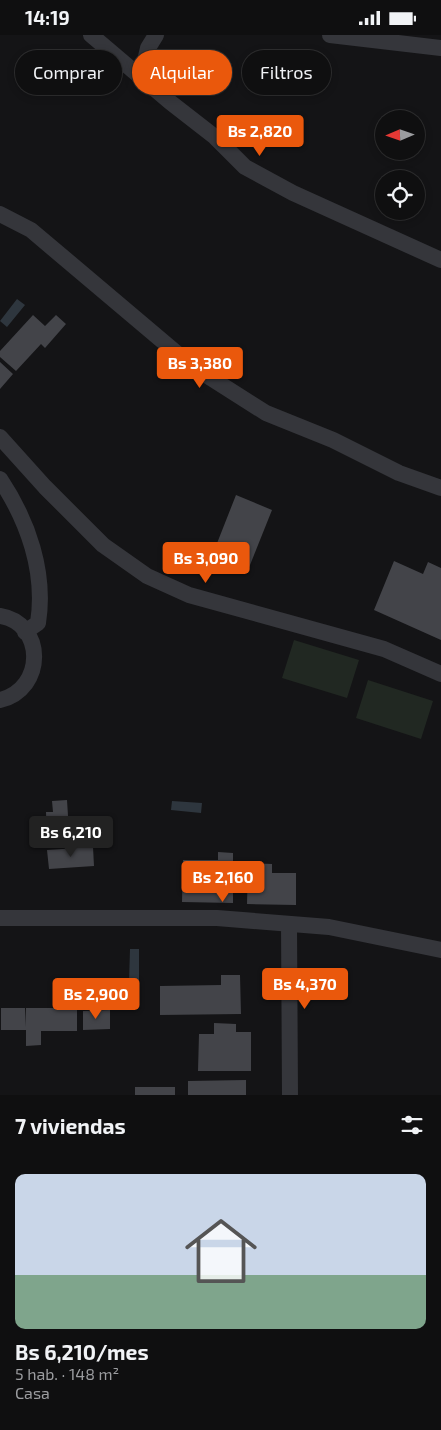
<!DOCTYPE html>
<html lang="es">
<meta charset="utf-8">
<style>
body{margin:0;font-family:"Exo 2",sans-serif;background:#181819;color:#f1f3f6;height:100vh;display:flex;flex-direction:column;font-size:19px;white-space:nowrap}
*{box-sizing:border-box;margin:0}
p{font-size:16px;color:#9b9c9f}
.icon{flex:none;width:28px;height:28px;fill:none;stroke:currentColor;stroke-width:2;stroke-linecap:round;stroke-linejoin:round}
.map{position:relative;height:1060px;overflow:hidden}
.sheet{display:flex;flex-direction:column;background:#0f0f10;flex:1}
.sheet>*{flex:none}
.guide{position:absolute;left:15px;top:15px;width:411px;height:45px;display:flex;gap:10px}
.needle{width:32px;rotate:268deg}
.controls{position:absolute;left:375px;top:75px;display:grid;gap:10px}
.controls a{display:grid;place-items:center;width:50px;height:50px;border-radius:50%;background:#0f0f10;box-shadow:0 2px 8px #0003,0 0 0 1px #2f2f30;font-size:25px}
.price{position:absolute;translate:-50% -42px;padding:0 11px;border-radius:5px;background:#ea580c;color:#fff;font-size:16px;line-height:32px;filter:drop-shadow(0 1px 2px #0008)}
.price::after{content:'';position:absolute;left:50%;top:30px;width:15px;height:11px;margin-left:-8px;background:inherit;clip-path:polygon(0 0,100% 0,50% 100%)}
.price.current{background:#222;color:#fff}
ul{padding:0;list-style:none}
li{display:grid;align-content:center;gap:10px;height:265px;padding:0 15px}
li+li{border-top:1px solid #2f2f30}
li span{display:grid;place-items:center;height:155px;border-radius:10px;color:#555}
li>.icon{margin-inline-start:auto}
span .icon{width:90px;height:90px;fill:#fffc;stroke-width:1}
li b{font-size:21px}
h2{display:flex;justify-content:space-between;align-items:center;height:60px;padding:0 15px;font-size:21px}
.chip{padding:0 18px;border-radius:22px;background:#0f0f10;box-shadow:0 2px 8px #0003,0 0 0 1px #2f2f30;font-size:18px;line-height:45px}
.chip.current{background:#ea580c;color:#fff}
.status{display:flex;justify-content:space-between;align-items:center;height:35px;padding:0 25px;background:#0f0f10;direction:ltr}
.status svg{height:14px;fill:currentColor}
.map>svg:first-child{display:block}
.green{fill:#212822}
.water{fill:#2e363e}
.building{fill:#434449}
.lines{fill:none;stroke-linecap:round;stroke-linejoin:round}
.street{stroke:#35363b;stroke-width:16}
</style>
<div class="status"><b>14:19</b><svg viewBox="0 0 49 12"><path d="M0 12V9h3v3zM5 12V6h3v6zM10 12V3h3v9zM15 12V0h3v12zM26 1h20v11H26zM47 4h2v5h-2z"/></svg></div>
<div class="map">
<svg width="441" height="1060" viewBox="0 0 441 1060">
<rect width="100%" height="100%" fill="#141416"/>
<path class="green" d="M 294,605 L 359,625 L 347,663 L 282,643 Z
M 368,645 L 433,666 L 421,704 L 356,683 Z"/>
<path class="water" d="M 17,264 L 25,270 L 7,292 L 0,286 Z
M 172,766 L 202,768 L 201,778 L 171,775 Z
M 130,914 L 139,914 L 139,948 L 129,947 Z"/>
<path class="building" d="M 33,280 L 45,291 L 56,280 L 66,289 L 45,313 L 41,309 L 16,336 L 0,322 L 0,316 Z
M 0,327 L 13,339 L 0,354 Z
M 236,460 L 272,475 L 248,535 L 212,521 Z
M 394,526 L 423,539 L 428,527 L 441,533 L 441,605 L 374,575 Z
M 67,765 L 70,812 L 47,813 L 46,777 L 53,777 L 52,766 Z
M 93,812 L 94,831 L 49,834 L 47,815 Z
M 218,817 L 233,818 L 233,868 L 182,867 L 183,825 L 218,825 Z
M 248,828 L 272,829 L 272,838 L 296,838 L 296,870 L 247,869 Z
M 221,940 L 240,940 L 241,979 L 160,980 L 160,951 L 221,950 Z
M 1,973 L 25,973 L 25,992 L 26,973 L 77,973 L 77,996 L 41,996 L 41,1010 L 26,1011 L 26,995 L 1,995 Z
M 110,975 L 110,994 L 83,995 L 83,976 Z
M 214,988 L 236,989 L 236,997 L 251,997 L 251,1036 L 198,1036 L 199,999 L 214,999 Z
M 246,1045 L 246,1060 L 188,1060 L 188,1046 Z
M 135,1052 L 175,1052 L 175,1060 L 135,1060 Z"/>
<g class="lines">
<path class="street" d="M 91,0 L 170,67 L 215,102 L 245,132 L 293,158 L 441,225
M 330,0 L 441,13
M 141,43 L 148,13 L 156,0
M 0,179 L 31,195 L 192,331 L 266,378 L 333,405 L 399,438 L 441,453
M 0,402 L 45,452 L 103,510 L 147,541 L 189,560 L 384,614 L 441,639
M 0,444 C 28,486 46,537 38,588 L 25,597
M 0,581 C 45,588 46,654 0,665
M 0,883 L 217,883 L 329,892 L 441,915
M 289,889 L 290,1060"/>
</g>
</svg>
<div class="controls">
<a><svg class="needle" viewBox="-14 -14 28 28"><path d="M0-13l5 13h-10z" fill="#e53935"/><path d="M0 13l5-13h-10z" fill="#9b9c9f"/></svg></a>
<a><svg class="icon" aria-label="locate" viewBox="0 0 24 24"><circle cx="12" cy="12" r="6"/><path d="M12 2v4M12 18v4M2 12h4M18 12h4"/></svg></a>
</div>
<b class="price" style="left:260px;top:122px">Bs 2,820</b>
<b class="price" style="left:200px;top:354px">Bs 3,380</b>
<b class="price" style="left:206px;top:549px">Bs 3,090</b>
<b class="price current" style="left:71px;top:823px">Bs 6,210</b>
<b class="price" style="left:223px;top:868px">Bs 2,160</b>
<b class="price" style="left:305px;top:975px">Bs 4,370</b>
<b class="price" style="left:96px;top:985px">Bs 2,900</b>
<div class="guide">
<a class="chip">Comprar</a>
<a class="chip current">Alquilar</a>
<a class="chip">Filtros</a>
</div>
</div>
<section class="sheet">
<h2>7 viviendas<svg class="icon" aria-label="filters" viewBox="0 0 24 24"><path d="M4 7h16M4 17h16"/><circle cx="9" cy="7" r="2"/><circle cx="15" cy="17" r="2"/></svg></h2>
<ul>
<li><span style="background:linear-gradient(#c9d6e8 65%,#7fa58c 0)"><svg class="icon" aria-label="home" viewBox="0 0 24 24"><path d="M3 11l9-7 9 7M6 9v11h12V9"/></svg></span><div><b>Bs 6,210/mes</b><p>5 hab. · 148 m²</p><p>Casa</p></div></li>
</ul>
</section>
